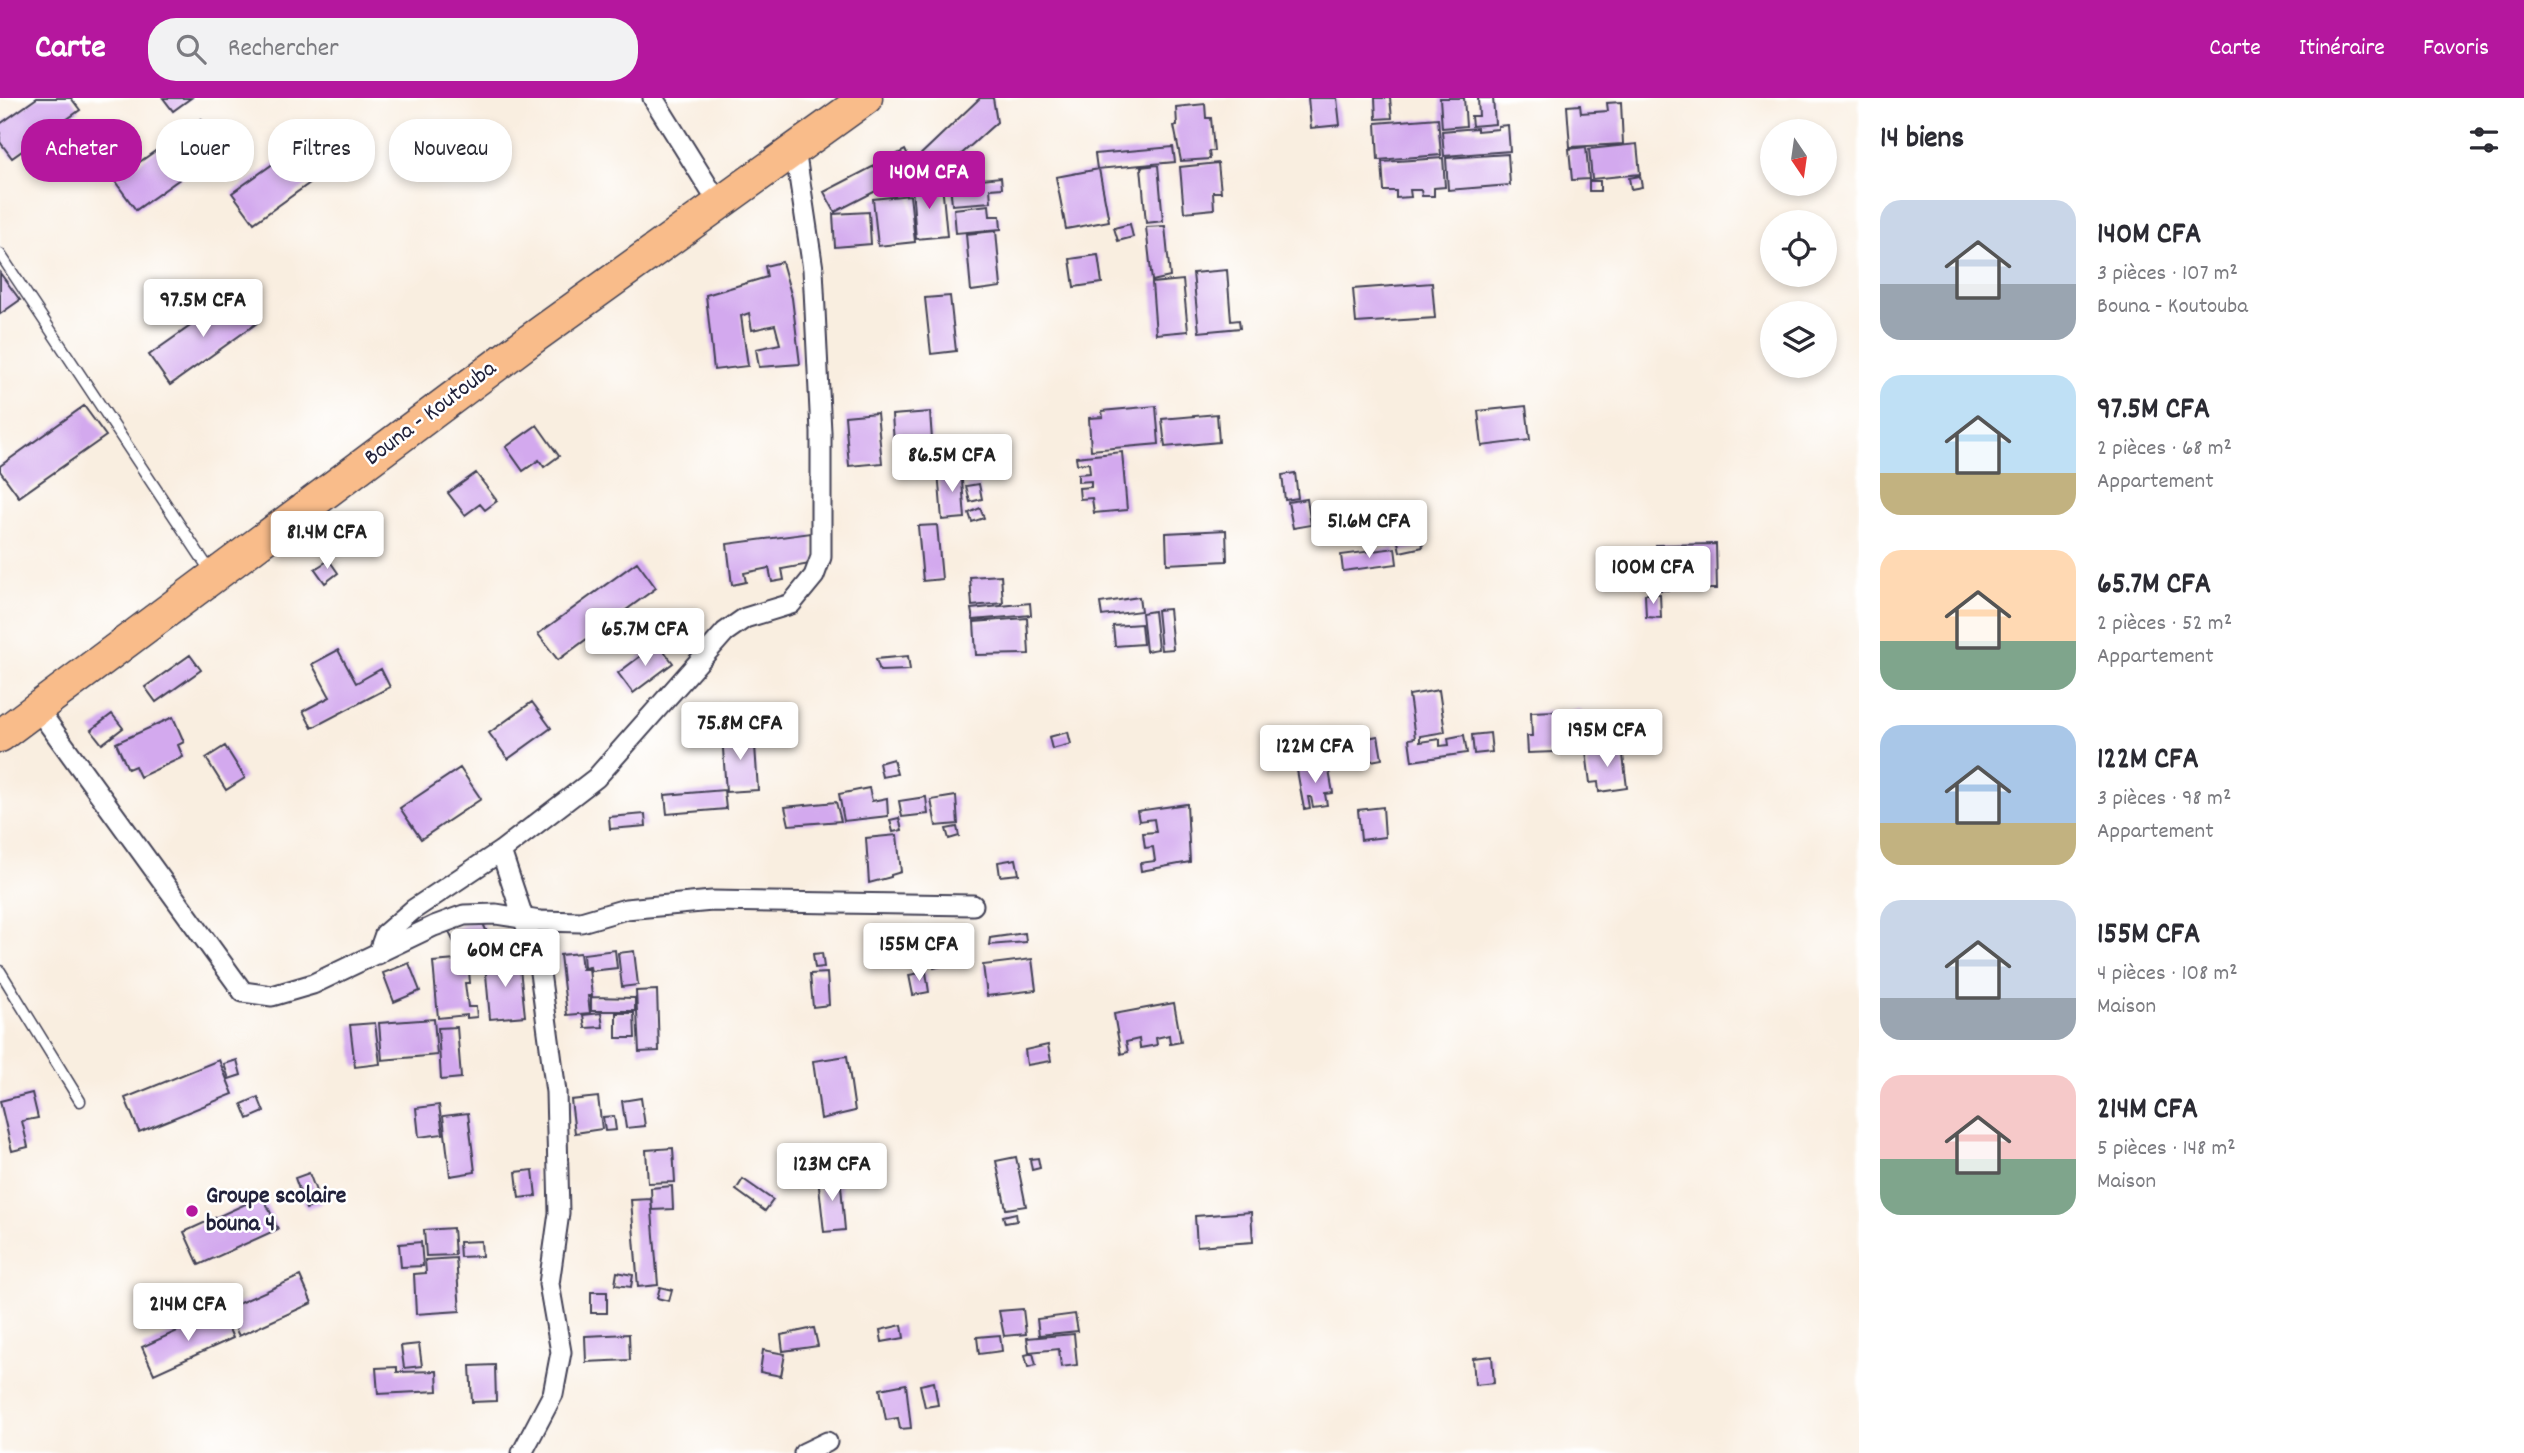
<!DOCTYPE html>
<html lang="fr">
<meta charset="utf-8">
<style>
body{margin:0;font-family:Dekko,sans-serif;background:#f2f2f3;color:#2b2b33;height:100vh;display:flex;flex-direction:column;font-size:26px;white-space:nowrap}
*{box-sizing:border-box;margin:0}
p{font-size:23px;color:#7c7c81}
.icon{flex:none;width:38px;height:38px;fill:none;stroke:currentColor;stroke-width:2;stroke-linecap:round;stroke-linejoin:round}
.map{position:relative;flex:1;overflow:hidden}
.details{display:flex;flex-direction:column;background:#fff;width:665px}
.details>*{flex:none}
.guide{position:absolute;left:21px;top:21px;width:665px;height:63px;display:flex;gap:14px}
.needle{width:46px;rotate:167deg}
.controls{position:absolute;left:1760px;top:21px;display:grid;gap:14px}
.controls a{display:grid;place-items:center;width:77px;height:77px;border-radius:50%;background:#fff;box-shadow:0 4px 10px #0003;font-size:35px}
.price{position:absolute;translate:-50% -60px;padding:0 16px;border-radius:7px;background:#fff;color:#222;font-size:23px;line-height:46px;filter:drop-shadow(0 2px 4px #0008)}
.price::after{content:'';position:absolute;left:50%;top:42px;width:21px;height:16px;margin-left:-10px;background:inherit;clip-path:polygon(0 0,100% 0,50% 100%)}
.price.selected{background:#b5179e;color:#fff}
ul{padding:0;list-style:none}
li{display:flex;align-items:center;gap:21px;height:175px;padding:0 21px}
li span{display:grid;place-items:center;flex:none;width:196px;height:140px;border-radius:21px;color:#555}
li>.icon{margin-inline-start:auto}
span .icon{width:84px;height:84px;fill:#fffc;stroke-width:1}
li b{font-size:30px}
h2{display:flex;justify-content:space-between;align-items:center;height:84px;padding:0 21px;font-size:30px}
.tag{padding:0 24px;border-radius:28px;background:#fff;box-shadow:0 4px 10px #0003;font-size:24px;line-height:63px}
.tag.selected{background:#b5179e;color:#fff}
header{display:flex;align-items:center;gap:42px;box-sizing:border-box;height:98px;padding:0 35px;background:#b5179e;color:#fff}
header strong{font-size:33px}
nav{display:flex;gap:38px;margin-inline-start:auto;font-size:24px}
.search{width:490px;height:63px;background:#f2f2f3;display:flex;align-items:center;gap:18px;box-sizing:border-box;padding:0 24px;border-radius:28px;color:#7c7c81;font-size:26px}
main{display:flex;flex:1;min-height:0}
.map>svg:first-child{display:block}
.building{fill:#d3a9ee}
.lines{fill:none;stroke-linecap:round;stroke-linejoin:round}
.lane-casing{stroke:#424154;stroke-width:13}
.street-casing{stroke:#424154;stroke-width:23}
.primary-casing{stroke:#424154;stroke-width:35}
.lane{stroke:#fff;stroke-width:10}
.street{stroke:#fff;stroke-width:19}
.primary{stroke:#f9bc8a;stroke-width:32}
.poi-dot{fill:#b5179e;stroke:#fff;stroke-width:2.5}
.labels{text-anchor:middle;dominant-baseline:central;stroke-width:5;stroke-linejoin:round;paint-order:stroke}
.street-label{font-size:24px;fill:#22223b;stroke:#fff}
.poi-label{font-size:24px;font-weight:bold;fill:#22223b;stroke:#fff;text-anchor:start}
</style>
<header>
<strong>Carte</strong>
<div class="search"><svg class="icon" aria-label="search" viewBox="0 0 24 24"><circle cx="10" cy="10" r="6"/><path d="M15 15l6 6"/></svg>Rechercher</div>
<nav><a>Carte</a><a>Itinéraire</a><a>Favoris</a></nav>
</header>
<main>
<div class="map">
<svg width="1859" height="1355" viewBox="0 0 1859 1355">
<rect width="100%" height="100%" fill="#fff"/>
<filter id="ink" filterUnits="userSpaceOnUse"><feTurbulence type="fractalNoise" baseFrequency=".0143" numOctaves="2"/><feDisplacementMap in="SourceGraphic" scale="14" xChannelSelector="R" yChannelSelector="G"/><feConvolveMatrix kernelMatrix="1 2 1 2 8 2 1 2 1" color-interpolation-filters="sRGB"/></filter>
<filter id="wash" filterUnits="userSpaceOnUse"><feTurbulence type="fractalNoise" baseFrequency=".00686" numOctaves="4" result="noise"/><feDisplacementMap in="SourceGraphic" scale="28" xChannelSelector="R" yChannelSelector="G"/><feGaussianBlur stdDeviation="1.57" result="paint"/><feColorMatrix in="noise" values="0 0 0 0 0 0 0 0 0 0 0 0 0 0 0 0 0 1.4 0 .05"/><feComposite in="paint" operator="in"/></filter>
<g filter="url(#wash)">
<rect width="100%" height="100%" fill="#f9eee0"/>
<g id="blocks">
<path class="building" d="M 37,0 L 71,0 L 80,12 L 12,60 L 0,44 L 0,26 Z
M 163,0 L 191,0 L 173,13 Z
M 980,0 L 993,0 L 997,24 L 936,79 L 915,62 Z
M 1308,0 L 1337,0 L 1340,27 L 1311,30 Z
M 1375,0 L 1390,0 L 1392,20 L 1376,21 Z
M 1440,0 L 1464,0 L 1466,28 L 1442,30 Z
M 1478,0 L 1493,0 L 1495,26 L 1472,28 L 1471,18 L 1479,18 Z
M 1621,4 L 1623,46 L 1570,49 L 1567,8 L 1580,7 L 1581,15 L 1608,13 L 1607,5 Z
M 1205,6 L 1206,20 L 1211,20 L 1214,53 L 1209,53 L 1210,61 L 1181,63 L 1174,28 L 1177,27 L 1176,9 Z
M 1438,20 L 1441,57 L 1378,62 L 1376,25 Z
M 201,21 L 222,51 L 136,112 L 114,82 Z
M 332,24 L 353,54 L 254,125 L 232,95 Z
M 1508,27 L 1510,53 L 1444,58 L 1442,33 L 1477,30 L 1477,33 L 1498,31 L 1498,28 Z
M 1637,46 L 1640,76 L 1592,81 L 1589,51 Z
M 1173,49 L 1175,64 L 1097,71 L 1095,56 Z
M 1586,49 L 1589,81 L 1572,82 L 1569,51 Z
M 905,52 L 915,73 L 835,114 L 824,94 Z
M 1508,56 L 1510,87 L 1448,92 L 1446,60 Z
M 1443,60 L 1445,89 L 1434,90 L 1434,98 L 1422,98 L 1421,92 L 1410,92 L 1411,99 L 1396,100 L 1396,93 L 1384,93 L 1382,64 Z
M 1218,65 L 1221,94 L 1213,94 L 1214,111 L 1184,114 L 1180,69 Z
M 1158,67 L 1163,123 L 1146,125 L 1141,69 Z
M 1099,71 L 1109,123 L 1066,131 L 1056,79 Z
M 1640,78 L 1642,89 L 1631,91 L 1629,80 Z
M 1001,79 L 1002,90 L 990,91 L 991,104 L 952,107 L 950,84 Z
M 1589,83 L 1600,83 L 1600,93 L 1589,93 Z
M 942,86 L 947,138 L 916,141 L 912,88 Z
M 910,97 L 915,144 L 878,148 L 873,101 Z
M 989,107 L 990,118 L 1000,118 L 1001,131 L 956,135 L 954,111 Z
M 869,114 L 871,146 L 835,149 L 833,116 Z
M 1130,126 L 1133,139 L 1118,143 L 1114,130 Z
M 1165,128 L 1170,179 L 1152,183 L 1146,129 Z
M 996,133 L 1001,189 L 971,193 L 966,136 Z
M 1098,157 L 1102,185 L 1074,189 L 1070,161 Z
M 782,164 L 792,200 L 800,266 L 759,269 L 756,251 L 780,246 L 775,227 L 752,232 L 749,215 L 741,218 L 748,268 L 714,272 L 706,197 L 767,179 L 765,168 Z
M 1227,172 L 1231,223 L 1239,222 L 1240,230 L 1199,234 L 1193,175 Z
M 0,175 L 20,202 L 0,216 Z
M 1183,182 L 1188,233 L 1156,236 L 1152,185 Z
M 1432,185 L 1435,220 L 1356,225 L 1353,191 Z
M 236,196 L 257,225 L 170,287 L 149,257 Z
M 950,198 L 956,253 L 931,256 L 925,200 Z
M 84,308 L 106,338 L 19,399 L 0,373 L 0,368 Z
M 1156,308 L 1159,346 L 1091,352 L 1089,320 L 1103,319 L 1102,313 Z
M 1526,308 L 1530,342 L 1482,348 L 1478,313 Z
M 930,314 L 934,369 L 896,372 L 892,317 Z
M 877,315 L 882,365 L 849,368 L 845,318 Z
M 1217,316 L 1219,344 L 1165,349 L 1162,321 Z
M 537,327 L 559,358 L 544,369 L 539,362 L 523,373 L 506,349 Z
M 1122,354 L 1127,412 L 1094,415 L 1092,400 L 1080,401 L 1079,390 L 1091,389 L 1091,383 L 1078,384 L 1078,376 L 1090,375 L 1089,365 L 1077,366 L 1076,359 Z
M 980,365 L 982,375 L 967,379 L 964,369 Z
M 961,371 L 965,420 L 942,422 L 938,373 Z
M 476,375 L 497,403 L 485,412 L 480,406 L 465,417 L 448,395 Z
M 1295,375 L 1298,400 L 1285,402 L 1282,377 Z
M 979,386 L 982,401 L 970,404 L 966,388 Z
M 1307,401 L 1311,427 L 1293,430 L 1288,404 Z
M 980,410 L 984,420 L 972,424 L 969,415 Z
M 937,427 L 942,481 L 923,483 L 918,428 Z
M 1419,429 L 1423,449 L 1400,454 L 1396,433 Z
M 1226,432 L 1227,463 L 1167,466 L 1166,435 Z
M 811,435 L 815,465 L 782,471 L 784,482 L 772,484 L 769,470 L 744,475 L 746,484 L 732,487 L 727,446 Z
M 1716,446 L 1717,491 L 1704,491 L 1704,480 L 1700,480 L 1700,491 L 1690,491 L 1690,479 L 1687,479 L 1687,491 L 1676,492 L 1676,478 L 1673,478 L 1673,492 L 1661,492 L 1661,478 L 1656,478 L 1656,447 Z
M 1395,450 L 1397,466 L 1343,473 L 1341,457 Z
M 329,462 L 338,475 L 325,485 L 315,471 Z
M 637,464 L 656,490 L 558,562 L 538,536 Z
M 1001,477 L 1003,505 L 972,508 L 970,479 Z
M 1645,496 L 1660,496 L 1661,520 L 1646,519 Z
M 1139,499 L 1141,513 L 1102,518 L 1100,505 Z
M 1030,505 L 1031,517 L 973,522 L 971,511 Z
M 1169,511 L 1173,551 L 1161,552 L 1157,512 Z
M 1154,513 L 1158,551 L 1146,553 L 1142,515 Z
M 1027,520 L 1029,556 L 976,557 L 974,524 Z
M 1141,526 L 1143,546 L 1115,548 L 1113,528 Z
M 658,545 L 673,565 L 633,595 L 618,575 Z
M 338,552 L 356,585 L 381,571 L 390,589 L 312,630 L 303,613 L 330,599 L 312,566 Z
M 190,557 L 201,572 L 156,604 L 145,589 Z
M 908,558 L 910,572 L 880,573 L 876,561 Z
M 1439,592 L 1445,634 L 1420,638 L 1420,644 L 1440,641 L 1440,648 L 1449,647 L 1448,640 L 1464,637 L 1467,655 L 1412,663 L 1409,641 L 1415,640 L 1409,597 Z
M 532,604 L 551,630 L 508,661 L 489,635 Z
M 1581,611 L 1583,653 L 1528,655 L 1527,638 L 1532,638 L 1531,614 L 1556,613 L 1556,622 L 1571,621 L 1571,612 Z
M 112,616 L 123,630 L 102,646 L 91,632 Z
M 173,619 L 184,644 L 178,647 L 183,659 L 140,679 L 135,668 L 128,671 L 116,645 Z
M 754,633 L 758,692 L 726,694 L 722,636 Z
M 1068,634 L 1071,646 L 1052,651 L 1049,639 Z
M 1490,635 L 1492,654 L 1474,656 L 1472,637 Z
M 1378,638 L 1382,661 L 1360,665 L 1356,642 Z
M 225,648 L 245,680 L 226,692 L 206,660 Z
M 1622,649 L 1627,690 L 1599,694 L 1598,684 L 1590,685 L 1586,653 Z
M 893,661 L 897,676 L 882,679 L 879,665 Z
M 1328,667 L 1333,695 L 1325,696 L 1327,707 L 1313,709 L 1311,699 L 1308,699 L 1310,710 L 1304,711 L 1297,672 Z
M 460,670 L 481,701 L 421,741 L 400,710 Z
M 869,690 L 872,703 L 887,700 L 888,718 L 844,723 L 839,696 Z
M 724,692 L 726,711 L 667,716 L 665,697 Z
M 956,698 L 958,726 L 936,728 L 931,702 Z
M 926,699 L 928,716 L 902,719 L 899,703 Z
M 836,704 L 841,723 L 789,727 L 785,709 Z
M 1187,706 L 1190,764 L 1141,773 L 1140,765 L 1155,763 L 1153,749 L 1145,750 L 1143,735 L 1156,734 L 1154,721 L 1139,723 L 1137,713 Z
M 1383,709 L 1385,739 L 1361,742 L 1358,712 Z
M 645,716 L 646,728 L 610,731 L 609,719 Z
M 899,720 L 902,732 L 893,734 L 890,722 Z
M 957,729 L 959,738 L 949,741 L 946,731 Z
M 897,737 L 901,774 L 891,777 L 891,779 L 869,785 L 866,740 Z
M 1016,761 L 1019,776 L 1000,778 L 998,764 Z
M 480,819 L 491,843 L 460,857 L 449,834 Z
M 1025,835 L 1026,844 L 989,847 L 990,840 Z
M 941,851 L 945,867 L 934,870 L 930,854 Z
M 615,852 L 617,870 L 591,873 L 590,869 L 584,870 L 583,856 Z
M 634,853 L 638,887 L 622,889 L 618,855 Z
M 580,855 L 582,871 L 589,871 L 592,898 L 588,898 L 590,915 L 567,917 L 560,857 Z
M 822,855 L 824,869 L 815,870 L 813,856 Z
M 468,861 L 470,885 L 465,885 L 468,909 L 476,909 L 477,919 L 467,920 L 467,917 L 438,920 L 433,864 Z
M 519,861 L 525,918 L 490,921 L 485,865 Z
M 1032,861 L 1036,892 L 987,898 L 983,867 Z
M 409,865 L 420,893 L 394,904 L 383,875 Z
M 926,874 L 929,894 L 913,897 L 909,877 Z
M 827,875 L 829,907 L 813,909 L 810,876 Z
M 657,892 L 659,953 L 639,954 L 636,893 Z
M 591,899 L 635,900 L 635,913 L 591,913 Z
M 1174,905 L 1181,944 L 1170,946 L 1169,937 L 1156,940 L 1157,947 L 1140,950 L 1139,941 L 1126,944 L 1128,954 L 1121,956 L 1114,916 Z
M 601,915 L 603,929 L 585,930 L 583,917 Z
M 616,915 L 634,915 L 635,940 L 616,940 Z
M 434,921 L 437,957 L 382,962 L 379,925 Z
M 375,925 L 380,966 L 355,969 L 350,927 Z
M 457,929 L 461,980 L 441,982 L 438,930 Z
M 1048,947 L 1051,963 L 1027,967 L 1025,952 Z
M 847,958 L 855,1013 L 821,1021 L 813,963 Z
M 219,962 L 233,996 L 139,1034 L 125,1000 Z
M 237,962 L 241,977 L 229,981 L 224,966 Z
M 32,995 L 38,1020 L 22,1023 L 28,1049 L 12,1053 L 0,1003 Z
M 258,999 L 264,1014 L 248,1021 L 242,1006 Z
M 598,999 L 602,1031 L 575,1035 L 571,1002 Z
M 641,1000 L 645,1028 L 626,1030 L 622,1003 Z
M 439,1007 L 443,1036 L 419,1039 L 416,1010 Z
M 468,1015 L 475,1074 L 450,1078 L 443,1018 Z
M 614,1018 L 616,1032 L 605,1033 L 603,1019 Z
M 673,1050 L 675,1084 L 648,1085 L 646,1052 Z
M 1016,1059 L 1026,1108 L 1006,1111 L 996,1063 Z
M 1038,1060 L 1040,1070 L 1032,1072 L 1030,1061 Z
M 533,1072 L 536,1098 L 519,1100 L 516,1074 Z
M 309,1075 L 321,1106 L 306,1111 L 295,1080 Z
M 840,1077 L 845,1132 L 824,1134 L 818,1079 Z
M 743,1081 L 773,1102 L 765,1113 L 736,1092 Z
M 672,1088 L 673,1111 L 652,1112 L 651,1090 Z
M 263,1098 L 278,1131 L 199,1167 L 184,1134 Z
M 651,1101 L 658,1187 L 638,1189 L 631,1102 Z
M 1251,1114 L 1253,1144 L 1197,1148 L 1195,1118 Z
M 1016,1115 L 1017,1123 L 1005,1125 L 1003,1118 Z
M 453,1130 L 455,1157 L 426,1158 L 424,1132 Z
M 481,1143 L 482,1158 L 460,1159 L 459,1144 Z
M 421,1144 L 423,1168 L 401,1169 L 399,1146 Z
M 456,1160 L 460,1213 L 416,1216 L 414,1176 L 426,1175 L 425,1162 Z
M 617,1174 L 633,1177 L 631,1189 L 615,1187 Z
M 300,1178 L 312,1205 L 239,1238 L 226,1211 Z
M 660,1189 L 672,1192 L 669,1203 L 657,1200 Z
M 591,1194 L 607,1194 L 607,1215 L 591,1215 Z
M 1023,1211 L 1026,1236 L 1004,1238 L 999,1213 Z
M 221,1213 L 233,1240 L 154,1276 L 142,1249 Z
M 1075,1216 L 1078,1233 L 1039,1237 L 1037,1221 Z
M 902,1227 L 904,1240 L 882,1244 L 880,1232 Z
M 814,1230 L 818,1248 L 783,1253 L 781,1237 Z
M 629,1236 L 630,1262 L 586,1264 L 585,1238 Z
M 1074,1236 L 1077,1267 L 1061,1269 L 1059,1251 L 1029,1254 L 1027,1240 Z
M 1000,1237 L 1002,1253 L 979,1256 L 977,1239 Z
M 419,1246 L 422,1268 L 404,1270 L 401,1248 Z
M 763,1252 L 785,1256 L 781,1278 L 760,1274 Z
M 1033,1255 L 1036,1267 L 1028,1269 L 1025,1257 Z
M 1492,1258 L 1494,1285 L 1475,1287 L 1473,1260 Z
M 495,1267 L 496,1303 L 472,1304 L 470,1268 Z
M 397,1269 L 397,1274 L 437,1273 L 438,1293 L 378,1296 L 376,1270 Z
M 934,1284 L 938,1307 L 925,1309 L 920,1287 Z
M 906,1286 L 911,1330 L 900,1331 L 898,1320 L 886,1322 L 880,1291 Z"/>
</g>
</g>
<g filter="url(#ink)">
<use href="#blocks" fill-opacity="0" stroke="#424154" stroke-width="2"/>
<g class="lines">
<defs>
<path id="lane" d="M 0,156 L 211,474
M 0,873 L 80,1003"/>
<path id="street" d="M 653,0 L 719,106
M 37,610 L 243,894 L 272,898 L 313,886 L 434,828 L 464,817 L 496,816 L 540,823 L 581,824 L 626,811 L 712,803 L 973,807
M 501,753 L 539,867 L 556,994 L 559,1115 L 549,1186 L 561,1254 L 553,1296 L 522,1355
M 378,856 L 385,836 L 414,811 L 501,753 L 596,680 L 725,534 L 745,520 L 791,506 L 814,478 L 821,459 L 821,334 L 813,171 L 795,51
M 804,1355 L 827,1344"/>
<path id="primary" d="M 0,638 L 530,242 L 866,0"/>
</defs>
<use href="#lane" class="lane-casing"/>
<use href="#street" class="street-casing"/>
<use href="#primary" class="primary-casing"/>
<use href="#lane" class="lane"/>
<use href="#street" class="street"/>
<use href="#primary" class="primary"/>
</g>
</g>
<circle class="poi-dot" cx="192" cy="1113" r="7"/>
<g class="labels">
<g class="street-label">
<text transform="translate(431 316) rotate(-37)">Bouna - Koutouba</text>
</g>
<g class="poi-label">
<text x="206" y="1099">Groupe scolaire<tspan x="206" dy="28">bouna 4</tspan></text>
</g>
</g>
</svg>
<div class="controls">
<a><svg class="needle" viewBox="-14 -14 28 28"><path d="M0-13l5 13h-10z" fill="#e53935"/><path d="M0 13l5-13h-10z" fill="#7c7c81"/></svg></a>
<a><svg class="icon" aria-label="locate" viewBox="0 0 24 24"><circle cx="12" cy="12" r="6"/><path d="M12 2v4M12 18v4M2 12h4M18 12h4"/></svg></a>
<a><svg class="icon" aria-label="layers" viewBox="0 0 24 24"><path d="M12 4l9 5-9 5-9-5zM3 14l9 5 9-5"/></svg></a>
</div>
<b class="price selected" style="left:929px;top:113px">140M CFA</b>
<b class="price" style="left:203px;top:241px">97.5M CFA</b>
<b class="price" style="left:952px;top:396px">86.5M CFA</b>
<b class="price" style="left:1369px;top:462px">51.6M CFA</b>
<b class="price" style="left:327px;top:473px">81.4M CFA</b>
<b class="price" style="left:1653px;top:508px">100M CFA</b>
<b class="price" style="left:645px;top:570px">65.7M CFA</b>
<b class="price" style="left:740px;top:664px">75.8M CFA</b>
<b class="price" style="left:1607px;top:671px">195M CFA</b>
<b class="price" style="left:1315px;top:687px">122M CFA</b>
<b class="price" style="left:919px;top:885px">155M CFA</b>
<b class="price" style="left:505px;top:891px">60M CFA</b>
<b class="price" style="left:832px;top:1105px">123M CFA</b>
<b class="price" style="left:188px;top:1245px">214M CFA</b>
<div class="guide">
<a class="tag selected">Acheter</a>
<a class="tag">Louer</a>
<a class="tag">Filtres</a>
<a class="tag">Nouveau</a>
</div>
</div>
<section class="details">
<h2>14 biens<svg class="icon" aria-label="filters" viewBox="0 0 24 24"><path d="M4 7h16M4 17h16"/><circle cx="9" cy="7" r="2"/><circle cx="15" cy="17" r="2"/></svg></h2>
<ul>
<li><span style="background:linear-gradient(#c9d6e8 60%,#9aa5b1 0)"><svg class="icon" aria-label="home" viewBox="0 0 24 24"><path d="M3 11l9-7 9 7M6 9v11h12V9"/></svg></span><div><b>140M CFA</b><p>3 pièces · 107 m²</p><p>Bouna - Koutouba</p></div></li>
<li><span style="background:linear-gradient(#bfe0f5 70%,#c2b280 0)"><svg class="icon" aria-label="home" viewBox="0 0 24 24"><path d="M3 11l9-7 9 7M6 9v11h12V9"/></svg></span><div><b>97.5M CFA</b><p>2 pièces · 68 m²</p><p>Appartement</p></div></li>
<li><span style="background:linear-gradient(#ffd9b3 65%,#7fa58c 0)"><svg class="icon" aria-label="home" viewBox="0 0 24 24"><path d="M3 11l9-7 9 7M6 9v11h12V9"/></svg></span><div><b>65.7M CFA</b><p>2 pièces · 52 m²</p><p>Appartement</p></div></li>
<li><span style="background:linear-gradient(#a9c7e8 70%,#c2b280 0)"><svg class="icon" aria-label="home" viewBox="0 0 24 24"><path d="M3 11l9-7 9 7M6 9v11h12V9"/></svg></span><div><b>122M CFA</b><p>3 pièces · 98 m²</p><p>Appartement</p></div></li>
<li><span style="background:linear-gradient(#c9d6e8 70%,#9aa5b1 0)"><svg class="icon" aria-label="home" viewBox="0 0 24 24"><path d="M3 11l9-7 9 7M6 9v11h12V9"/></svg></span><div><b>155M CFA</b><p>4 pièces · 108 m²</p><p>Maison</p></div></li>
<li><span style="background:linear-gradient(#f6c9c9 60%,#7fa58c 0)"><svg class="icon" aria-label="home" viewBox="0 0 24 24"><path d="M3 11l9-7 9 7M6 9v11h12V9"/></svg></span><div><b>214M CFA</b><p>5 pièces · 148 m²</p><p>Maison</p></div></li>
</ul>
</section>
</main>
